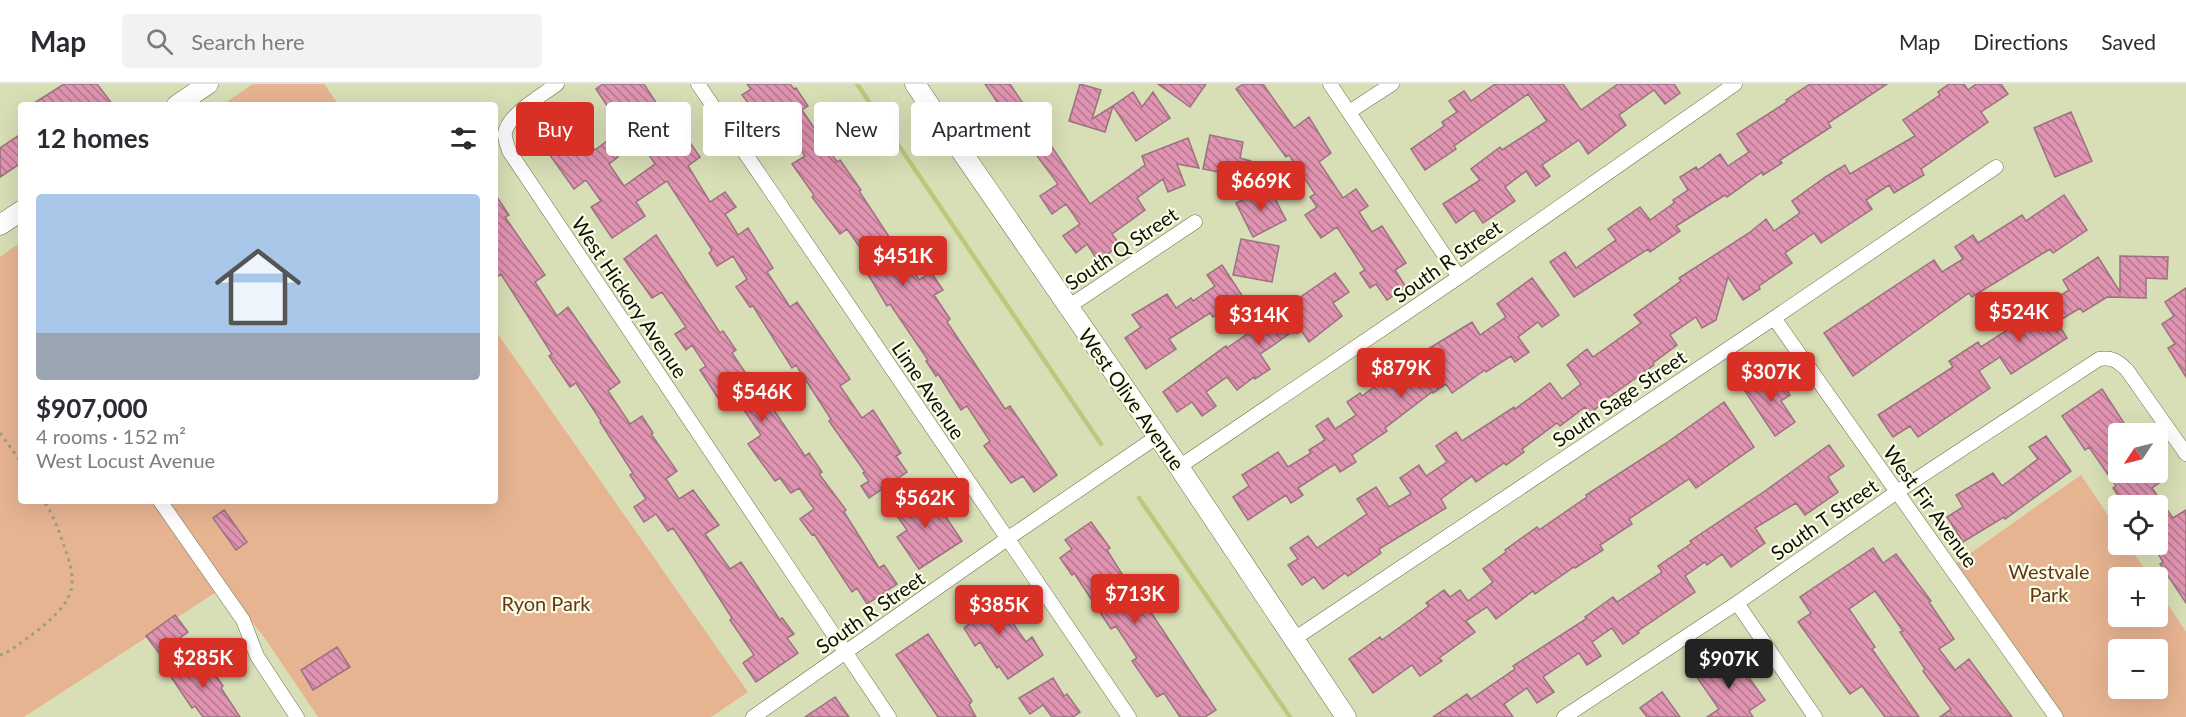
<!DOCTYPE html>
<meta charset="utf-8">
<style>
body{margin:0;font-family:Lato,sans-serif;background:#f2f2f3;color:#2b2b33;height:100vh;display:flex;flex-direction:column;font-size:22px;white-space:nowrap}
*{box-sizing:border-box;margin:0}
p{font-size:20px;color:#7c7c81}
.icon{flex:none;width:33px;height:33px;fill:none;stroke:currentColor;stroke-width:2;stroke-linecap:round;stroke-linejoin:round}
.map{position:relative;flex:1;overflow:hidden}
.panel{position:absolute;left:18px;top:18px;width:480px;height:402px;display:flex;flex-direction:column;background:#fff;border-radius:6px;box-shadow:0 6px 24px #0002}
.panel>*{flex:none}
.guide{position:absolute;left:516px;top:18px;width:570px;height:54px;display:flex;gap:12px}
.needle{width:39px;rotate:235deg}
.tools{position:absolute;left:2108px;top:339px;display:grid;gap:12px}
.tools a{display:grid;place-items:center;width:60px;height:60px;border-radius:6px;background:#fff;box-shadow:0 6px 24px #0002;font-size:30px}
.price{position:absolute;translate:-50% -51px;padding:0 14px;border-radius:6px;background:#d93025;color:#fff;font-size:20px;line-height:39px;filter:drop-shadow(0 2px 3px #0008)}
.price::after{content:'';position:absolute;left:50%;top:36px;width:18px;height:14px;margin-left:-9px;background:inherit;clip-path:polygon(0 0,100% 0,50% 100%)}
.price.selected{background:#222;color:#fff}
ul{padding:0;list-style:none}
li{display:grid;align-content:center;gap:12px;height:318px;padding:0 18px}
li+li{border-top:2px solid #e1e1e2}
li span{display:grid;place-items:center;height:186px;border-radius:6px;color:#555}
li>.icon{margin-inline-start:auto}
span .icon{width:108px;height:108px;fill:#fffc;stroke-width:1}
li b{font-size:26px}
h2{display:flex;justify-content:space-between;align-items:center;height:72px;padding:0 18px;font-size:26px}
.tag{padding:0 21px;border-radius:6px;background:#fff;box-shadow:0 6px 24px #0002;font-size:21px;line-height:54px}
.tag.selected{background:#d93025;color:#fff}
header{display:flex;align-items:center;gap:36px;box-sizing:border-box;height:84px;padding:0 30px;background:#fff;border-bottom:2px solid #e1e1e2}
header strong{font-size:28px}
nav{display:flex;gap:33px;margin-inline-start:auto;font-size:21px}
.search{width:420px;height:54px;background:#f2f2f3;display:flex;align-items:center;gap:15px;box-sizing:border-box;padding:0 21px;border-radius:6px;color:#7c7c81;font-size:22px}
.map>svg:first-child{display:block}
.green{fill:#e7b492;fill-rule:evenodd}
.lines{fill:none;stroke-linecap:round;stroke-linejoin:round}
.stream{stroke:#bdc87c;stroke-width:4.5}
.building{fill:url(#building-back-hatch);stroke:#9b7280;stroke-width:1.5}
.street-casing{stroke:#6a704b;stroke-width:15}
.secondary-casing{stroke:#6a704b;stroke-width:21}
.path{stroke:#9ba080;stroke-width:3;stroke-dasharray:3 4.5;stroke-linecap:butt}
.street{stroke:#fff;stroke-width:14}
.secondary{stroke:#fff;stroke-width:20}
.labels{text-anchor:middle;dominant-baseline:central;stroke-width:4.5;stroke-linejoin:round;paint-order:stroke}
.street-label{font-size:20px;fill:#0e1003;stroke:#fafee9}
.park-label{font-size:20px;fill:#643817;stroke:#fafee9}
</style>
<header>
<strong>Map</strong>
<div class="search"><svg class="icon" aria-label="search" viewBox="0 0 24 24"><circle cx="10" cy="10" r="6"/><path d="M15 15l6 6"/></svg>Search here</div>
<nav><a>Map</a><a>Directions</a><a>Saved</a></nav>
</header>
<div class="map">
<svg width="2186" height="633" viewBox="0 0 2186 633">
<defs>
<pattern id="building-back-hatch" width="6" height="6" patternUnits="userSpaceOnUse" patternTransform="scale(1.5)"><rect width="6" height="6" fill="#e194b1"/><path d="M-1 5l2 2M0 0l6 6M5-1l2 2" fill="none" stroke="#b5778e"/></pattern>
</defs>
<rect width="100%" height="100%" fill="#d8dfb6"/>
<path class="green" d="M 253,0 L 324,0 L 339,21 L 222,21 Z
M 21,158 L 21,417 L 495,417 L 495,246 L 748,608 L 711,633 L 318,633 L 264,553 L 224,503 L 24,633 L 0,633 L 0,173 Z
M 2081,391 L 2118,446 L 2118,460 L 2128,461 L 2150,493 L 2118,494 L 2118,532 L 2157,532 L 2157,504 L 2186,548 L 2186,633 L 2060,633 L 1955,480 ZM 2118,566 L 2157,566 L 2157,604 L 2118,604 Z"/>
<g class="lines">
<path class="stream" d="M 857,0 L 1101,360
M 1139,414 L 1290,633"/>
</g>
<path class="building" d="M 64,0 L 97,0 L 113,21 L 31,21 Z
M 603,0 L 644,0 L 668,37 L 673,34 L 700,73 L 688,82 L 710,118 L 725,108 L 736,123 L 725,130 L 738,151 L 748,144 L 773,184 L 767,188 L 790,223 L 797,218 L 850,295 L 840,302 L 862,334 L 873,326 L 901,369 L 896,372 L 907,388 L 869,414 L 861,402 L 869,397 L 863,389 L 865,388 L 829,337 L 831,335 L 796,281 L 792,284 L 753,222 L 750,223 L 736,203 L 747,195 L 733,172 L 717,182 L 709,169 L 712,166 L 667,97 L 636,118 L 645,132 L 612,154 L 591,123 L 601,117 L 586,96 L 574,105 L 537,53 L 568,30 L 595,66 L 607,57 L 618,73 L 609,80 L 624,102 L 655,80 L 627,37 L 620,41 L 596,5 Z
M 747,0 L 790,0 L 794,5 L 796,4 L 808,22 L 802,26 L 837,78 L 840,76 L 861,106 L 859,107 L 909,183 L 911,182 L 919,196 L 931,188 L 943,206 L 934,211 L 950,235 L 947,238 L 1005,325 L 1010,322 L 1057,391 L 1034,408 L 1023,392 L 1011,399 L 984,362 L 990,357 L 967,322 L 961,326 L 938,290 L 936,292 L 926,277 L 928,276 L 890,220 L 887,222 L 864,184 L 871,179 L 847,145 L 840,150 L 812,113 L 814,111 L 792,80 L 805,72 L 782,37 L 770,46 L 742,11 L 751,5 Z
M 985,0 L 1010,0 L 1090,120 L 1145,81 L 1142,72 L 1188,54 L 1199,84 L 1177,80 L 1185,101 L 1168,108 L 1163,95 L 1137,114 L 1145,126 L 1112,150 L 1120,161 L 1098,177 L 1087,160 L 1076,169 L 1063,152 L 1080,140 L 1066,120 L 1052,130 L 1040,112 L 1058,100 L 1023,53 L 1005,66 L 992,49 L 1007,39 L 995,21 L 998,19 Z
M 1080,0 L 1101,6 L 1092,35 L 1113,22 L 1105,48 L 1069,37 Z
M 1158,0 L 1206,0 L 1190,23 Z
M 1243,0 L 1263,0 L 1294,44 L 1309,33 L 1331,69 L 1319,78 L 1343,114 L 1356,105 L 1368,122 L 1359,128 L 1372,148 L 1382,142 L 1406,179 L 1395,186 L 1406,203 L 1387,216 L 1376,200 L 1370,204 L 1360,189 L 1365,186 L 1337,143 L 1321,154 L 1305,131 L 1317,123 L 1310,113 L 1315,110 L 1289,71 L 1286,73 L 1236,5 Z
M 1495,0 L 1563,0 L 1581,26 L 1618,0 L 1674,0 L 1680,9 L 1665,20 L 1654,6 L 1619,31 L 1626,41 L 1588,70 L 1579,56 L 1542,81 L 1550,92 L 1536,102 L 1526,87 L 1505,103 L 1515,117 L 1483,139 L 1474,126 L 1456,139 L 1443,120 L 1480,96 L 1471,85 L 1500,63 L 1502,66 L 1547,37 L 1528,10 L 1454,62 L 1456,65 L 1425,86 L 1411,65 L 1444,42 L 1442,38 L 1457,28 L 1449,17 L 1464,7 L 1471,17 Z
M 1810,0 L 1887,0 L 1828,39 L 1831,43 L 1780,76 L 1782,79 L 1763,91 L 1762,88 L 1727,113 L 1725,111 L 1676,142 L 1680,147 L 1650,168 L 1648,165 L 1574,213 L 1550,178 L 1565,168 L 1576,184 L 1616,156 L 1608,145 L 1640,123 L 1650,136 L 1674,119 L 1673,116 L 1688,106 L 1680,93 L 1696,83 L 1698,86 L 1720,70 L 1728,82 L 1749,68 L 1737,50 L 1787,18 L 1786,16 Z
M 1949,0 L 1964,0 L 1968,6 L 1976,0 L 2001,0 L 2008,10 L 1981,28 L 1988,38 L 1921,85 L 1924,91 L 1894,109 L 1889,101 L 1866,116 L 1872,125 L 1821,159 L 1814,149 L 1785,169 L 1792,179 L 1759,202 L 1760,205 L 1743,216 L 1728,193 L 1716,236 L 1702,244 L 1696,233 L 1670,251 L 1677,261 L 1653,279 L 1654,281 L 1605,316 L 1590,330 L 1585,323 L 1560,342 L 1557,339 L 1522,365 L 1524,368 L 1506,381 L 1504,379 L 1476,398 L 1472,392 L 1441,415 L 1446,424 L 1379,465 L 1381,469 L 1348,492 L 1345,489 L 1323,505 L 1314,493 L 1302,501 L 1288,481 L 1298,475 L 1290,464 L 1308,452 L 1317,464 L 1367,430 L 1357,415 L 1376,403 L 1389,423 L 1411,410 L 1400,394 L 1419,381 L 1426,392 L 1447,378 L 1436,362 L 1456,348 L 1462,357 L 1514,323 L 1515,325 L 1550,299 L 1562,315 L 1581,300 L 1567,281 L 1587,265 L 1593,273 L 1641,239 L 1634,231 L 1681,197 L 1679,194 L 1749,149 L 1766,135 L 1774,147 L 1800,129 L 1792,117 L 1827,92 L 1845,81 L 1850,90 L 1915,52 L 1903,36 L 1940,11 L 1938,8 Z
M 1133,8 L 1142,23 L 1153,8 L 1170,34 L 1136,57 L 1113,22 Z
M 2071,28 L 2092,77 L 2055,93 L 2034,44 Z
M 21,50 L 21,79 L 0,93 L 0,64 Z
M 1210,51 L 1243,58 L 1240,74 L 1251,77 L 1245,105 L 1222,101 L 1224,89 L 1203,85 Z
M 1269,103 L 1286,136 L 1253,153 L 1236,119 Z
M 495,110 L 509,131 L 505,133 L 545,191 L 535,198 L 557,232 L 568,223 L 620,298 L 608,307 L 630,340 L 642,332 L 653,349 L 651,350 L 677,387 L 666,395 L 679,415 L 693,406 L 719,441 L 705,450 L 730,485 L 741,478 L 780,536 L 782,534 L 794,550 L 787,554 L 798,569 L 756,598 L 743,579 L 754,571 L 730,536 L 732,534 L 692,472 L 673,444 L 668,447 L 656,430 L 644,438 L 634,423 L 646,415 L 630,391 L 633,389 L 600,338 L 601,337 L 576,299 L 570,303 L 549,272 L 552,270 L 501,190 L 495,195 Z
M 2064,111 L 2087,146 L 2053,169 L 2050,165 L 1972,213 L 1969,209 L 1853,292 L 1824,249 L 1934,176 L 1942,188 L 1963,175 L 1955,163 L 1973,151 L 1978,159 L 2022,131 L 2026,137 Z
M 656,151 L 720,249 L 723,247 L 736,266 L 732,269 L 769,324 L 771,322 L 805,372 L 809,369 L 822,388 L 819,390 L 846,426 L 844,428 L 879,484 L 884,481 L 897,500 L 867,520 L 857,504 L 852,508 L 814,450 L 812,451 L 800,435 L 814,425 L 799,404 L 791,409 L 780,394 L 775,397 L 748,360 L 761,351 L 738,317 L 725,325 L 700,286 L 706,282 L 692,261 L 686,266 L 675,250 L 686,243 L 662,208 L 652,214 L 624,175 Z
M 1241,155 L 1279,162 L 1272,198 L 1233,191 Z
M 2120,172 L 2168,173 L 2167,195 L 2146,194 L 2146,214 L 2107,213 L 2083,228 L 2080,224 L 2057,238 L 2067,254 L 2011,290 L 2000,273 L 1979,287 L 1990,304 L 1918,353 L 1910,342 L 1893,353 L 1878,331 L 1953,283 L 1949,277 L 1978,258 L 1981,263 L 2069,206 L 2063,196 L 2098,173 L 2120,208 Z
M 1222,181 L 1243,213 L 1213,233 L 1210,229 L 1169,255 L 1176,265 L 1146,285 L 1125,254 L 1141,243 L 1132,231 L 1167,210 L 1176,224 L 1191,214 L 1193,217 L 1215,202 L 1207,191 Z
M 1335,189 L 1349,208 L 1333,219 L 1342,232 L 1309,258 L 1299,243 L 1275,260 L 1260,270 L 1270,285 L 1255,295 L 1254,293 L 1237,306 L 1227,293 L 1206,308 L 1216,322 L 1202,332 L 1192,318 L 1177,328 L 1163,308 L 1226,262 L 1227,264 Z
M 1532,194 L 1559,231 L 1542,243 L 1538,238 L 1518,253 L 1529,268 L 1515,278 L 1511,272 L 1486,288 L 1485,286 L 1452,309 L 1446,300 L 1433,309 L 1432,308 L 1385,344 L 1387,347 L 1352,371 L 1356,378 L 1340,388 L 1335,380 L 1298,404 L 1303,411 L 1291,419 L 1286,411 L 1248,436 L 1233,413 L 1249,402 L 1242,391 L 1278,368 L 1288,383 L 1311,369 L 1309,366 L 1325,356 L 1316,342 L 1328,334 L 1335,345 L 1356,331 L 1347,318 L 1360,309 L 1362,312 L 1387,293 L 1397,305 L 1432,280 L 1423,268 L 1472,238 L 1480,251 L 1506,233 L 1497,220 Z
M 2186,204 L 2186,293 L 2168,264 L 2175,260 L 2162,240 L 2174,232 L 2165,218 Z
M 1774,287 L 1790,311 L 1781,317 L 1795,338 L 1775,352 L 1745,307 Z
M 2102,305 L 2124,339 L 2112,348 L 2118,357 L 2118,388 L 2152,388 L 2159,399 L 2152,404 L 2173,434 L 2186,426 L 2186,519 L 2160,480 L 2163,478 L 2157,468 L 2157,422 L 2125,422 L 2113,404 L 2116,402 L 2089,363 L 2085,366 L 2062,332 Z
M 1724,318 L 1754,363 L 1696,404 L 1689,395 L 1629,435 L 1632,440 L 1600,461 L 1603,466 L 1575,484 L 1574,483 L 1535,510 L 1533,507 L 1496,535 L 1487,523 L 1466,537 L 1475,548 L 1439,574 L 1442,577 L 1420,592 L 1412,581 L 1373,609 L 1349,575 L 1380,553 L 1382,556 L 1429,522 L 1426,519 L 1444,506 L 1450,513 L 1460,506 L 1468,517 L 1493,498 L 1483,485 L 1506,468 L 1505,466 L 1537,443 L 1539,446 L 1587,413 L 1586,411 L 1665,360 Z
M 2046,352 L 2071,387 L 2005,435 L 2004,433 L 1963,458 L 1947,433 L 1963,423 L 1956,411 L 1993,389 L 2002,402 L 2038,375 L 2029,363 Z
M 1829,361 L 1844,382 L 1828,393 L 1838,408 L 1805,431 L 1796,419 L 1755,444 L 1765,459 L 1731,483 L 1722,470 L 1707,481 L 1705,478 L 1685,492 L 1695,508 L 1638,547 L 1639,549 L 1623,560 L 1612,544 L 1592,558 L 1601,572 L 1587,581 L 1579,569 L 1543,593 L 1554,608 L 1537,619 L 1527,604 L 1504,620 L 1513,633 L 1433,633 L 1467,610 L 1471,615 L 1515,585 L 1513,582 L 1586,535 L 1585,533 L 1613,513 L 1617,518 L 1662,488 L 1658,482 L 1692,459 L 1690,457 L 1765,407 Z
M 926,403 L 962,457 L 919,485 L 897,453 L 907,446 L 893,426 Z
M 224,426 L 247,458 L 236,466 L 213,434 Z
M 1091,438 L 1110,464 L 1107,466 L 1122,490 L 1111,497 L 1128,524 L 1142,515 L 1216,626 L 1205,633 L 1180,633 L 1164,609 L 1157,613 L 1132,577 L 1137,574 L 1116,542 L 1111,545 L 1074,489 L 1072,491 L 1060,474 L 1072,465 L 1065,456 Z
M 1873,464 L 1883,479 L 1896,470 L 1931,517 L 1929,518 L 1954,555 L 1939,565 L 1955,586 L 1969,575 L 2012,633 L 1940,633 L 1951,625 L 1923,587 L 1925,585 L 1900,548 L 1903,547 L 1875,507 L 1849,525 L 1875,563 L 1872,565 L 1919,633 L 1885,633 L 1862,602 L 1850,610 L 1798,538 L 1811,529 L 1800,513 Z
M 981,510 L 992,526 L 1004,518 L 1016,535 L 1012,538 L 1026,558 L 1032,553 L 1043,571 L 1008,595 L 999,582 L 997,584 L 980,558 L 975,562 L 964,544 L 969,540 L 959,525 Z
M 175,531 L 188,548 L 159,569 L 146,552 Z
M 928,550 L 972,617 L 969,621 L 976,633 L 938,633 L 896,571 Z
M 337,563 L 350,583 L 313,606 L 301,586 Z
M 200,569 L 223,602 L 221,604 L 240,633 L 203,633 L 195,622 L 192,624 L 169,590 Z
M 1716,573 L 1726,587 L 1738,578 L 1765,616 L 1749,627 L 1753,633 L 1707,633 L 1719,625 L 1694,589 Z
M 1053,594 L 1064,612 L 1067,610 L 1080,628 L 1073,633 L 1052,633 L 1043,621 L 1030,630 L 1019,614 Z
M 1662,608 L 1680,633 L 1647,633 L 1640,624 Z
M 835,613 L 849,633 L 805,633 Z"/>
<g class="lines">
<defs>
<path id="street" d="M 557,0 C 543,11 508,30 505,49 C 504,54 508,62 509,67 L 889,633
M 698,0 L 1129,633
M 1330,0 L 1459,193
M 1349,28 L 1392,0
M 1068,223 L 1195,138
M 1774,234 L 2056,633
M 1179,383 L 1459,193 L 1735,0
M 160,417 L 243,536 L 257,572 L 297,633
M 1737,519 L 1815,633
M 1294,555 L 1774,234 L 1996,83
M 753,633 L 1007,455 L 1158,352
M 1564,633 L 1737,519 L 1897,408 L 2099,275 C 2112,273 2118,277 2127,286 L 2186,370"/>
<path id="secondary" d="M 915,0 L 1179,383 L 1346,633
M 177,21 L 208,0
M 0,141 L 21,127"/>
</defs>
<use href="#street" class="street-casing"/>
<use href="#secondary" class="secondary-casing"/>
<path class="path" d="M 0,349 L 21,378
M 0,571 L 6,569 C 26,555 71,527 72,500 C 73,487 68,472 63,459 C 58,444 53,431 44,417"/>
<use href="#street" class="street"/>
<use href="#secondary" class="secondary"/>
</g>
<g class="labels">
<g class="street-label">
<text transform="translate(1121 164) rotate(-34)">South Q Street</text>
<text transform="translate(1447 177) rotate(-35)">South R Street</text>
<text transform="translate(630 213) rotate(56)">West Hickory Avenue</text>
<text transform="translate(929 306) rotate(56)">Lime Avenue</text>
<text transform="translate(1619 314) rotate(-34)">South Sage Street</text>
<text transform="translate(1132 315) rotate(55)">West Olive Avenue</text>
<text transform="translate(1931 422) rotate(54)">West Fir Avenue</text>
<text transform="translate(1824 435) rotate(-35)">South T Street</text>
<text transform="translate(870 528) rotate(-35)">South R Street</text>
</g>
<g class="park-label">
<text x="2049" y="487">Westvale<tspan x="2049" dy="23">Park</tspan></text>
<text x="546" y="519">Ryon Park</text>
</g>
</g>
</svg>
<div class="tools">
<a><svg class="needle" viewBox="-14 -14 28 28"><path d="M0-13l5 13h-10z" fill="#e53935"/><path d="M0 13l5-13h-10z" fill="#7c7c81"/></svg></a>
<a><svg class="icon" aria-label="locate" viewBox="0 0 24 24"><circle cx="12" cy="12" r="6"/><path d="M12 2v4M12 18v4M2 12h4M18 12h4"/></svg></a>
<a>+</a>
<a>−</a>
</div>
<b class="price" style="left:1261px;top:128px">$669K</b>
<b class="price" style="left:903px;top:203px">$451K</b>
<b class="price" style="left:2019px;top:259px">$524K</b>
<b class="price" style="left:1259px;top:262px">$314K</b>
<b class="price" style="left:1401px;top:315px">$879K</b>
<b class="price" style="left:1771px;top:319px">$307K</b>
<b class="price" style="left:762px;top:339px">$546K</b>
<b class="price" style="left:925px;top:445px">$562K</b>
<b class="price" style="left:1135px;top:541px">$713K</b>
<b class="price" style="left:999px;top:552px">$385K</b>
<b class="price" style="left:203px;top:605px">$285K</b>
<b class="price selected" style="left:1729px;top:606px">$907K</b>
<div class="guide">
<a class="tag selected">Buy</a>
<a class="tag">Rent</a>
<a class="tag">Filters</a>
<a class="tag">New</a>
<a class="tag">Apartment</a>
</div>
<section class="panel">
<h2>12 homes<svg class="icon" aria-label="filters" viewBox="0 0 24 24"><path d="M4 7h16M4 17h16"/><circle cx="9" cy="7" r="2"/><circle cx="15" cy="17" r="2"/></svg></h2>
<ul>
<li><span style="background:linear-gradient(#a9c7e8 75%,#9aa5b1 0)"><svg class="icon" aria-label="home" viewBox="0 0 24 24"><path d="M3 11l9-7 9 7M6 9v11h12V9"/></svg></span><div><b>$907,000</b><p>4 rooms · 152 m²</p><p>West Locust Avenue</p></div></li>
</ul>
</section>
</div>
